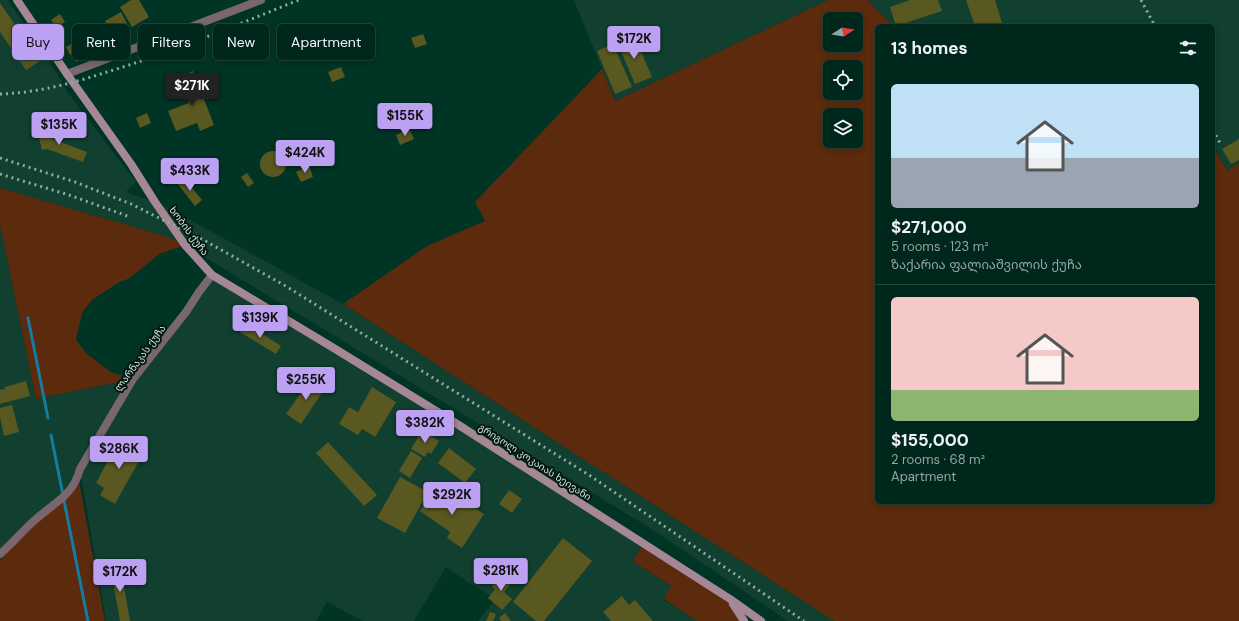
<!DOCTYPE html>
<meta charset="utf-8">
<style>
body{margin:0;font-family:"DM Sans","Noto Sans Georgian",sans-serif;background:#0a2f25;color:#f1f3f6;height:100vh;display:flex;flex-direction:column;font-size:15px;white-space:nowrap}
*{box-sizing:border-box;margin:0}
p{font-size:13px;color:#95a5a3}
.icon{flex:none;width:22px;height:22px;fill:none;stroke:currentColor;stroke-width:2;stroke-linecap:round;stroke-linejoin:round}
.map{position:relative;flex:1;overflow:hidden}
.side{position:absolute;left:875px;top:24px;width:340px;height:480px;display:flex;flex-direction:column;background:#00271c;border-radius:6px;box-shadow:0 2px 6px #0003,0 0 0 1px #22443b}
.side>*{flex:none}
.top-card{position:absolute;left:12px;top:24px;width:380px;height:36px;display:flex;gap:8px}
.needle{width:26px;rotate:78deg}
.buttons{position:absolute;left:823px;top:12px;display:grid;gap:8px}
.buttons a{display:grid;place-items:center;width:40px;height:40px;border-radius:6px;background:#00271c;box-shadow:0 2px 6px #0003,0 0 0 1px #22443b;font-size:20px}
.price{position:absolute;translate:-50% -34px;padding:0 9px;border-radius:4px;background:#bca0f2;color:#111;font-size:13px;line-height:26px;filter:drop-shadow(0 1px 2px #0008)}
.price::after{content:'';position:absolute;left:50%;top:24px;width:12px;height:9px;margin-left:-6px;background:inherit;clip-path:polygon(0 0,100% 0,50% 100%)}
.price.on{background:#222;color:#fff}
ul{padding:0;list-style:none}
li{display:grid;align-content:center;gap:8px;height:212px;padding:0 16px}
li+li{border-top:1px solid #22443b}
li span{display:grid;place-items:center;height:124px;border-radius:6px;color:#555}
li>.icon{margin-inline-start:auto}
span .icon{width:72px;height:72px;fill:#fffc;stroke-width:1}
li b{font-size:17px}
h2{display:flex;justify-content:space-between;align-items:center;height:48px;padding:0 16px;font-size:17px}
.chip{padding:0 14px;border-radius:6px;background:#00271c;box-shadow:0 2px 6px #0003,0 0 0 1px #22443b;font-size:14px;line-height:36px}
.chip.on{background:#bca0f2;color:#111}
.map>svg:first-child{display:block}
.built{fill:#113f30}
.green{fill:#5c2a0c;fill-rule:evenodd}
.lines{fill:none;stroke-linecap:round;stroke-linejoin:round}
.stream{stroke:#137ca0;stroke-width:3}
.building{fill:#595820}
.minor{stroke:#79666f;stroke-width:8}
.secondary{stroke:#a58795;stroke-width:8}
.rail{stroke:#8cada2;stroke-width:3;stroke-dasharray:2 4;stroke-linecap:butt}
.labels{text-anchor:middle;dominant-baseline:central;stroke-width:4;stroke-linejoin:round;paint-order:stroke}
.street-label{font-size:10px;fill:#cbe4da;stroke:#041811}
</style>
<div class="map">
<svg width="1239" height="621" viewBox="0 0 1239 621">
<rect width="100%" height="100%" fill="#003425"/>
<path class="built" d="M 0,0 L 8,0 L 59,77 L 68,93 L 136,182 L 126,192 L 155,202 L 174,211 L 343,304 L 834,621 L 788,621 L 650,528 L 185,245 L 165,236 L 0,188 Z
M 574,0 L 828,0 L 615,101 Z
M 868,0 L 1239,0 L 1239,163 L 1227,170 L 1215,148 L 1213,149 L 1213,26 L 892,26 Z
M 0,225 L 36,399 L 133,379 L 212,275 L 644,544 L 632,561 L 672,587 L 664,600 L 697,621 L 478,621 L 496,599 L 468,582 L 446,567 L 414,621 L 363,621 L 327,602 L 316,621 L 106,621 L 80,470 L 68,494 L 8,547 L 0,562 Z"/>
<path class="green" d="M 828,0 L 868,0 L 892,26 L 877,26 L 877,502 L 1213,502 L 1213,149 L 1214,148 L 1227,170 L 1239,163 L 1239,621 L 834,621 L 343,304 L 427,246 L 485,221 L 475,202 L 602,69 L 615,101 ZM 830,19 L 856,19 L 856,45 L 830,45 ZM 830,67 L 856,67 L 856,93 L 830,93 ZM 830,115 L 856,115 L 856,141 L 830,141 Z
M 0,188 L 165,236 L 185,245 L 159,254 L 130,278 L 118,283 L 92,300 L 82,313 L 76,340 L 87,354 L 111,372 L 133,379 L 36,399 L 0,225 Z
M 78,476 L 105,621 L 0,621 L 0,561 L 8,547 L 56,504 Z
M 644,544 L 730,599 L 744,621 L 697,621 L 664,599 L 671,586 L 632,561 Z"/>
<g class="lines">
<path class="stream" d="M 28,318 L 48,418
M 51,435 L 88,621"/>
</g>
<path class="building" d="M 131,0 L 139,0 L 149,17 L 132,27 L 120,7 Z
M 910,0 L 938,0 L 942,11 L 896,26 L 890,7 Z
M 966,0 L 995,0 L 1003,26 L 975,26 Z
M 0,3 L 40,61 L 26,70 L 0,32 Z
M 121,12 L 130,29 L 114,38 L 105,21 Z
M 60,14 L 65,22 L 56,27 L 51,20 Z
M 103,27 L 110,39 L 99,45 L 98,43 L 84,51 L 87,57 L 76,62 L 72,54 L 70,55 L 66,47 Z
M 423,34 L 427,44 L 415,48 L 411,38 Z
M 634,35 L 652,77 L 635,84 L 617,42 Z
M 613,44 L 632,87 L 615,94 L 597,51 Z
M 341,67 L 345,77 L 332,82 L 328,72 Z
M 193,71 L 214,125 L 200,131 L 197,123 L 176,131 L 168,111 L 189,103 L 179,77 Z
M 147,113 L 151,123 L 140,128 L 136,118 Z
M 75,117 L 85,132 L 75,139 L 65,123 Z
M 48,127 L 50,138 L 87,152 L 83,162 L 47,149 L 42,150 L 37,129 Z
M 409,129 L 414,139 L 400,145 L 396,135 Z
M 1239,139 L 1239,160 L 1231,164 L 1222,149 Z
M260 164a13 13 0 1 1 26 0a13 13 0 1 1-26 0Z
M 309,166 L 313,177 L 301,182 L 296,172 Z
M 247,173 L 254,183 L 248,187 L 241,177 Z
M 184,178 L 202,200 L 195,206 L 177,183 Z
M 245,323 L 281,346 L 276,354 L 240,332 Z
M 312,377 L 326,387 L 301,424 L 286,414 Z
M 26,381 L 30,396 L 0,404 L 0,390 L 5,389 L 5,387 Z
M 372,387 L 396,402 L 375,437 L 362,429 L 358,435 L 339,424 L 349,407 L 358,412 Z
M 12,405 L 19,432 L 4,436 L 0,417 L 0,408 Z
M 422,431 L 439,441 L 431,454 L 428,452 L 425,457 L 411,449 Z
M 120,438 L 144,452 L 115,504 L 100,495 L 104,488 L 96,483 Z
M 328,442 L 377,495 L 364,506 L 316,453 Z
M 449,448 L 476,469 L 465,483 L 438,463 Z
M 411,451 L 422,458 L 410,478 L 399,471 Z
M 400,477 L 428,492 L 405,533 L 377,518 Z
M 436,487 L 466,508 L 469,504 L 484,514 L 462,548 L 447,538 L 450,532 L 420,511 Z
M 509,490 L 522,499 L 512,513 L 499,504 Z
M 563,538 L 592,561 L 544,621 L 536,621 L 513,602 Z
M 120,564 L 130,621 L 120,621 L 110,566 Z
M 503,573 L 513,581 L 504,592 L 512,599 L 502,610 L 488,598 L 495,589 L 492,586 Z
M 622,596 L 629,605 L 635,600 L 653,621 L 611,621 L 603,612 Z
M 490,612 L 496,614 L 493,621 L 486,621 Z
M 505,613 L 511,621 L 501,621 L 499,618 Z"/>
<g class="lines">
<path class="minor" d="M 67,74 L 261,0
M 0,554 C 13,543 23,530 36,519 C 55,502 73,496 80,469 L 133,379 L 186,312 L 199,292 L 212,275"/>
<path class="secondary" d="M 17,0 L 67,74 L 131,164 L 155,202 L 185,245 L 212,275 L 332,347 L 454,422 L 730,599 L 761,621
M 733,604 L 744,621"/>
<path class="rail" d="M 1141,0 L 1155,26
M 0,94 C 37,93 73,83 107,72 C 173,52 236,25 299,0
M 1213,130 L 1220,143
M 0,158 L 75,182 L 131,204 L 171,224 L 191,233 L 284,285 L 589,475 L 804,621
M 0,174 L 69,195 L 130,217"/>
</g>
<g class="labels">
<g class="street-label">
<text transform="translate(189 231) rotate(53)">ხობის ქუჩა</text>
<text transform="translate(140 358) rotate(-54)">ლარნაკას ქუჩა</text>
<text transform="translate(535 462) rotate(33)">გრიგოლ კოკაიას ხეივანი</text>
</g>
</g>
</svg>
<div class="buttons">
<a><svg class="needle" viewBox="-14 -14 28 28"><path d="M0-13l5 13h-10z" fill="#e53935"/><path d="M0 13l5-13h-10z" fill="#95a5a3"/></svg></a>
<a><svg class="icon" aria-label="locate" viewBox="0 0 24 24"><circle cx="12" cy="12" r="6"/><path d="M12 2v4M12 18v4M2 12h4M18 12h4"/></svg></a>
<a><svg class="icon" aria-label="layers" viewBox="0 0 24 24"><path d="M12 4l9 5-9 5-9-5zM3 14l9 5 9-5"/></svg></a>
</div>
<b class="price" style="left:634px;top:60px">$172K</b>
<b class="price on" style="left:192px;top:107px">$271K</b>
<b class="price" style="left:405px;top:137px">$155K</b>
<b class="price" style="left:59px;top:146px">$135K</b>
<b class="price" style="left:305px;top:174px">$424K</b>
<b class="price" style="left:190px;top:192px">$433K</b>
<b class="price" style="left:260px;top:339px">$139K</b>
<b class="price" style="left:306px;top:401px">$255K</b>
<b class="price" style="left:425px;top:444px">$382K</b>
<b class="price" style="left:119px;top:470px">$286K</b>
<b class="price" style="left:452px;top:516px">$292K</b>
<b class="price" style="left:501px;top:592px">$281K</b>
<b class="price" style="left:120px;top:593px">$172K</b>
<div class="top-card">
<a class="chip on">Buy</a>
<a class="chip">Rent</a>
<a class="chip">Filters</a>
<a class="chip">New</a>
<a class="chip">Apartment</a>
</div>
<section class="side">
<h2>13 homes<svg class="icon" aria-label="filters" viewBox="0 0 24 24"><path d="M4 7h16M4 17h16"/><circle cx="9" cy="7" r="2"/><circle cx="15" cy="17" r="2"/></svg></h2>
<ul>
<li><span style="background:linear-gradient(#bfe0f5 60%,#9aa5b1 0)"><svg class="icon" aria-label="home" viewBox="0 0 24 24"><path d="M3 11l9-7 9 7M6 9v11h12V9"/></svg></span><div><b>$271,000</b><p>5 rooms · 123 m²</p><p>ზაქარია ფალიაშვილის ქუჩა</p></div></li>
<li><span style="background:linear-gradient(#f6c9c9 75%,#8fb573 0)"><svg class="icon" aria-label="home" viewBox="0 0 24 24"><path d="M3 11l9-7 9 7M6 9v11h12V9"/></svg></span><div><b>$155,000</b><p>2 rooms · 68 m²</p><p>Apartment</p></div></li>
</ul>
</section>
</div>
